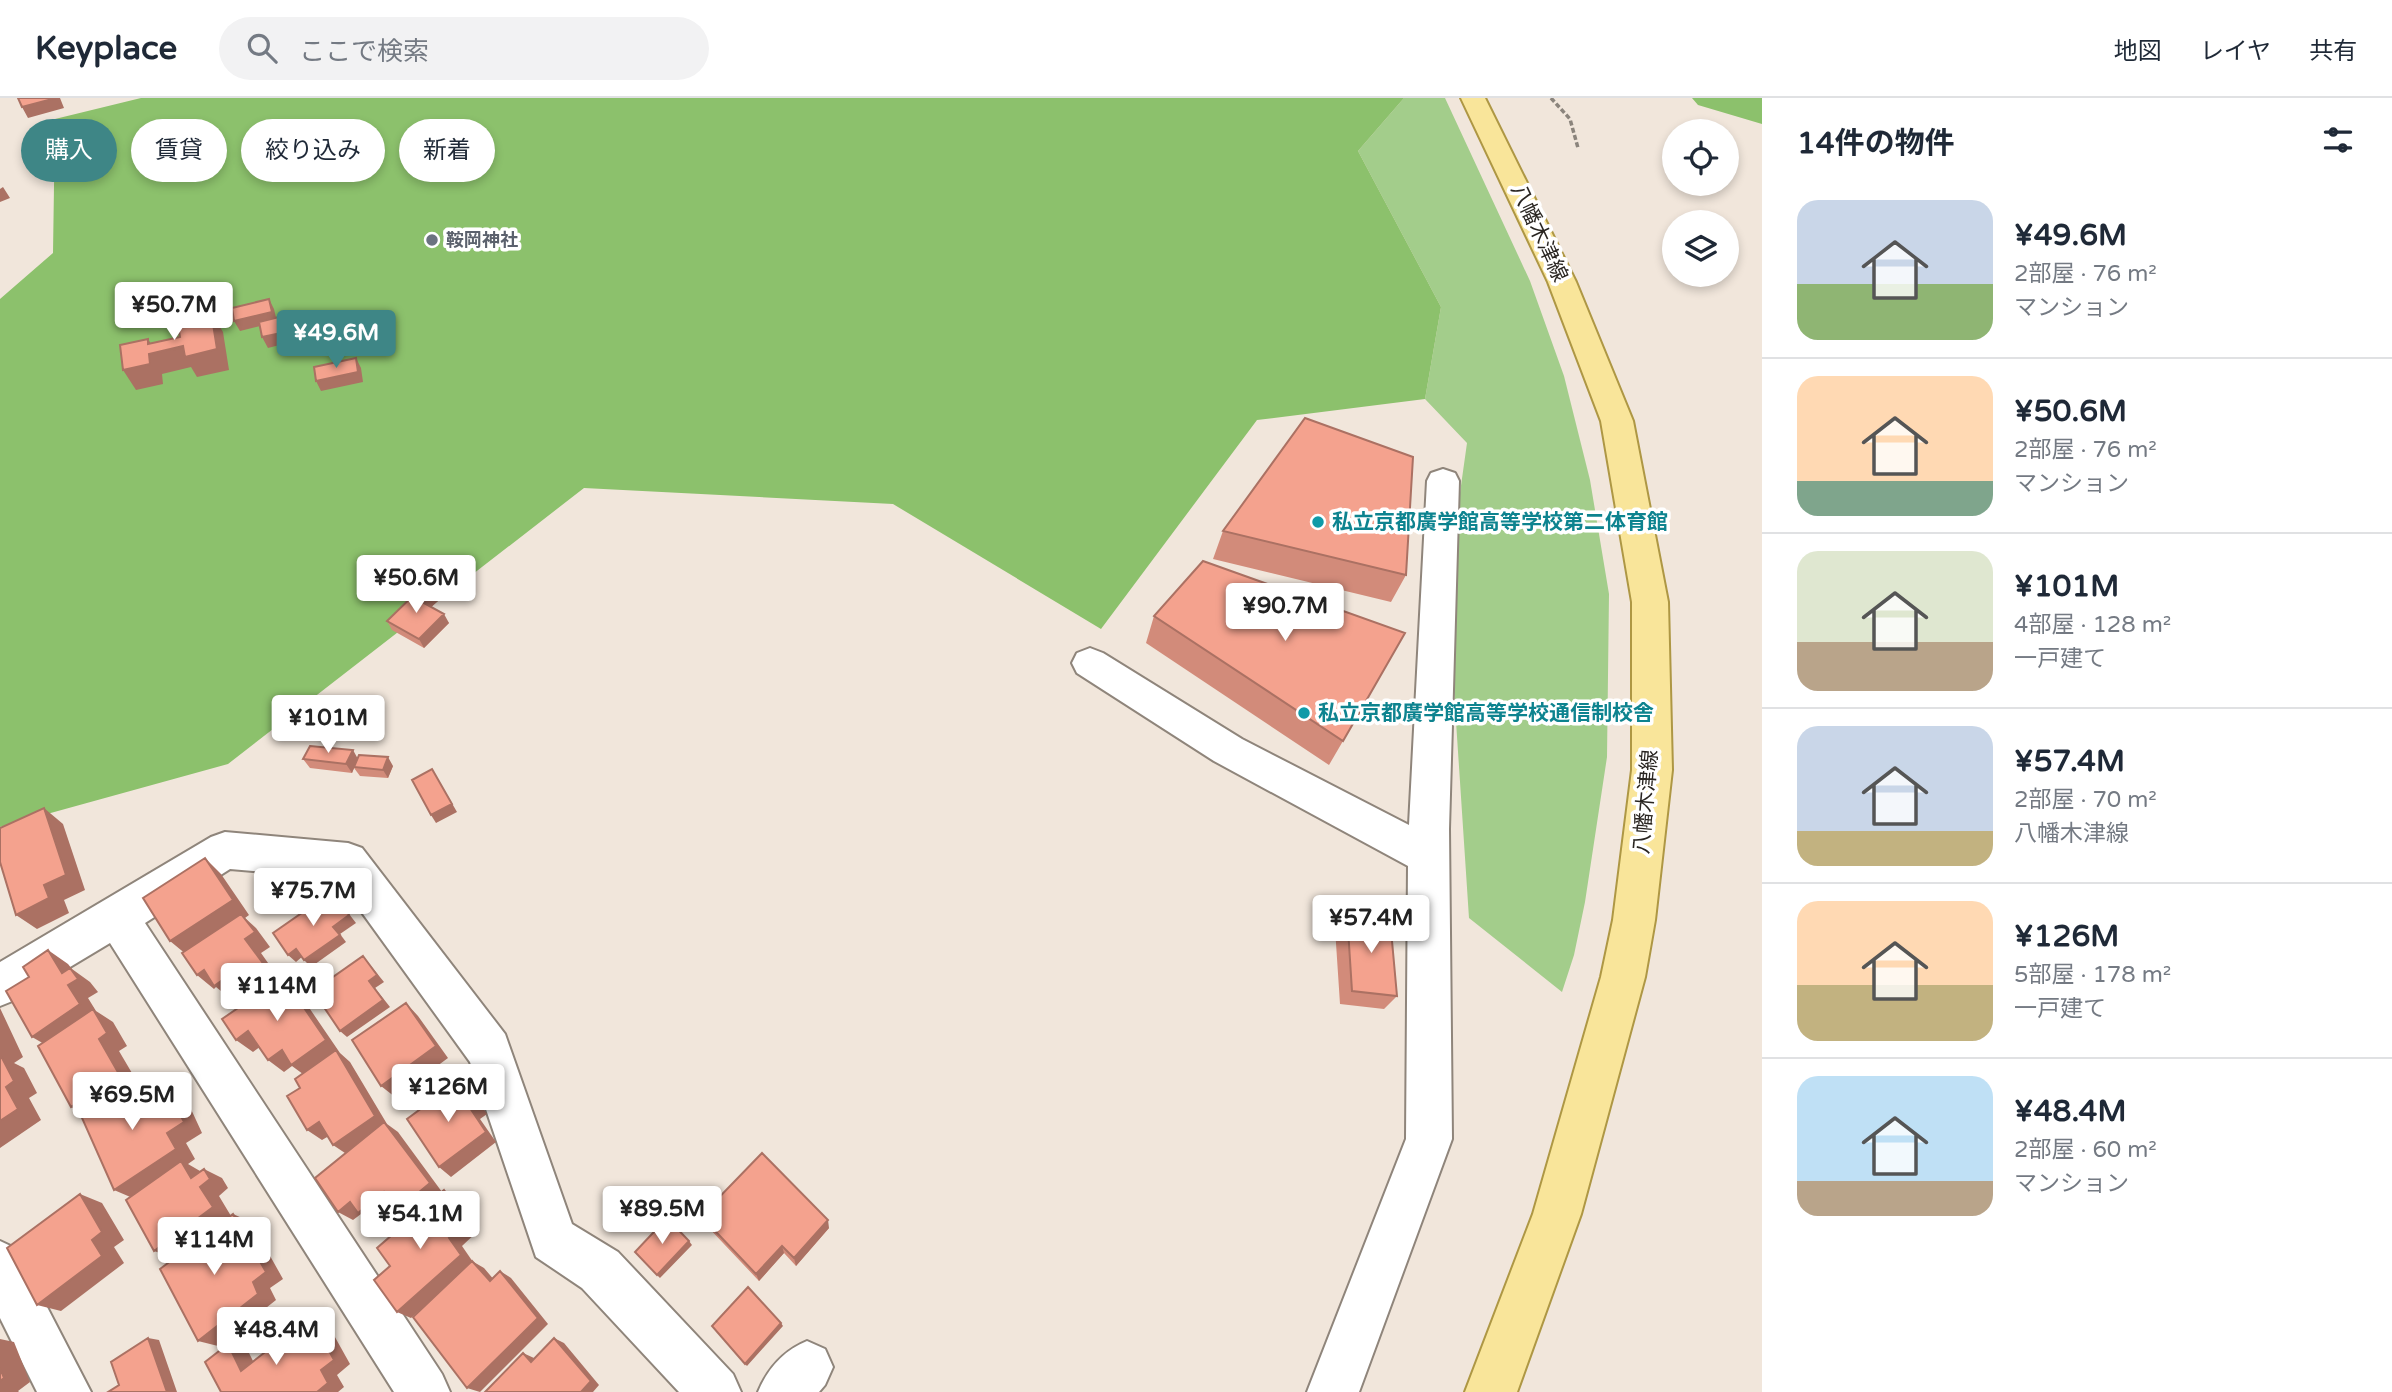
<!DOCTYPE html>
<html lang="ja">
<meta charset="utf-8">
<style>
body{margin:0;font-family:"Varela Round","Noto Sans JP",sans-serif;background:#f2f2f3;color:#1f2937;height:100vh;display:flex;flex-direction:column;font-size:26px;white-space:nowrap}
*{box-sizing:border-box;margin:0}
p{font-size:23px;color:#747a83}
.icon{flex:none;width:38px;height:38px;fill:none;stroke:currentColor;stroke-width:2;stroke-linecap:round;stroke-linejoin:round}
.map{position:relative;flex:1;overflow:hidden}
.side{display:flex;flex-direction:column;background:#fff;width:630px}
.side>*{flex:none}
.banner{position:absolute;left:21px;top:21px;width:665px;height:63px;display:flex;gap:14px}
.fabs{position:absolute;left:1662px;top:21px;display:grid;gap:14px}
.fabs a{display:grid;place-items:center;width:77px;height:77px;border-radius:50%;background:#fff;box-shadow:0 4px 10px #0003;font-size:35px}
.price{position:absolute;translate:-50% -60px;padding:0 16px;border-radius:7px;background:#fff;color:#222;font-size:23px;line-height:46px;filter:drop-shadow(0 2px 4px #0008)}
.price::after{content:'';position:absolute;left:50%;top:42px;width:21px;height:16px;margin-left:-10px;background:inherit;clip-path:polygon(0 0,100% 0,50% 100%)}
.price.active{background:#3e8686;color:#fff}
ul{padding:0;list-style:none}
li{display:flex;align-items:center;gap:21px;height:175px;padding:0 35px}
li+li{border-top:2px solid #e0e1e3}
li span{display:grid;place-items:center;flex:none;width:196px;height:140px;border-radius:21px;color:#555}
li>.icon{margin-inline-start:auto}
span .icon{width:84px;height:84px;fill:#fffc;stroke-width:1}
li b{font-size:30px}
h2{display:flex;justify-content:space-between;align-items:center;height:84px;padding:0 35px;font-size:30px}
.chip{padding:0 24px;border-radius:32px;background:#fff;box-shadow:0 4px 10px #0003;font-size:24px;line-height:63px}
.chip.active{background:#3e8686;color:#fff}
header{display:flex;align-items:center;gap:42px;box-sizing:border-box;height:98px;padding:0 35px;background:#fff;border-bottom:2px solid #e0e1e3}
header strong{font-size:33px}
nav{display:flex;gap:38px;margin-inline-start:auto;font-size:24px}
.search{width:490px;height:63px;background:#f2f2f3;display:flex;align-items:center;gap:18px;box-sizing:border-box;padding:0 24px;border-radius:38px;color:#747a83;font-size:26px}
main{display:flex;flex:1;min-height:0}
.map>svg:first-child{display:block}
.green{fill:#a3cd8b}
.forest{fill:#8cc16c}
.lines{fill:none;stroke-linecap:round;stroke-linejoin:round}
.minor-casing{stroke:#8f857b;stroke-width:4}
.major-casing{stroke:#ae9744;stroke-width:4}
.path{stroke:#8b847c;stroke-width:3.5;stroke-dasharray:5 2.5;stroke-linecap:butt}
.minor{fill:#fff;fill-rule:evenodd}
.major{fill:#f9e59a;fill-rule:evenodd}
.wall{fill:#d28b7a}
.shaded-wall{fill:#ab7163}
.building{fill:#f4a28e;stroke:#ab7163;stroke-width:2}
.worship-dot{fill:#6b7280;stroke:#fff;stroke-width:2.5}
.culture-dot{fill:#0f9aa8;stroke:#fff;stroke-width:2.5}
.labels{text-anchor:middle;dominant-baseline:central;stroke-width:7;stroke-linejoin:round;paint-order:stroke}
.far-worship-label{font-size:18px;font-weight:bold;fill:#5b616d;stroke:#fff;text-anchor:start}
.street-label{font-size:21px;fill:#292521;stroke:#fff}
.culture-label{font-size:21px;font-weight:bold;fill:#0d838f;stroke:#fff;text-anchor:start}
</style>
<header>
<strong>Keyplace</strong>
<div class="search"><svg class="icon" aria-label="search" viewBox="0 0 24 24"><circle cx="10" cy="10" r="6"/><path d="M15 15l6 6"/></svg>ここで検索</div>
<nav><a>地図</a><a>レイヤ</a><a>共有</a></nav>
</header>
<main>
<div class="map">
<svg width="1762" height="1294" viewBox="0 0 1762 1294">
<rect width="100%" height="100%" fill="#f1e6db"/>
<path class="green" d="M 1404,0 L 1445,0 L 1530,183 L 1564,278 L 1590,382 L 1609,496 L 1607,659 L 1585,804 L 1574,857 L 1562,894 L 1469,820 L 1447,487 L 1467,345 L 1425,301 L 1441,209 L 1358,53 Z"/>
<path class="forest" d="M 141,0 L 1404,0 L 1358,53 L 1441,209 L 1425,301 L 1257,322 L 1101,531 L 893,406 L 584,390 L 228,666 L 0,729 L 0,201 L 53,155 L 55,21 Z
M 1692,0 L 1762,0 L 1762,26 L 1698,7 Z"/>
<g class="lines">
<defs>
<path id="minor" d="M 1443,371 L 1455,375 L 1459,383 L 1449,731 L 1452,1041 L 1359,1294 L 1307,1294 L 1406,1041 L 1408,768 L 1214,663 L 1077,575 L 1072,565 L 1077,555 L 1090,550 L 1103,555 L 1242,641 L 1409,727 L 1427,383 L 1431,375 Z
M 225,734 L 348,745 L 362,750 L 505,936 L 572,1126 L 618,1154 L 733,1276 L 741,1294 L 679,1294 L 582,1190 L 536,1159 L 470,964 L 337,780 L 230,771 L 145,825 L 442,1276 L 450,1294 L 394,1294 L 110,845 L 15,902 L 0,908 L 0,864 L 211,739 Z
M 0,1143 L 17,1151 L 91,1294 L 37,1294 L 0,1220 Z
M 807,1243 L 825,1251 L 833,1269 L 825,1287 L 819,1294 L 758,1294 C 768,1270 783,1253 807,1243 Z"/>
<path id="major" d="M 1461,0 L 1485,0 L 1576,184 L 1633,323 L 1668,504 L 1672,672 L 1655,822 L 1645,879 L 1581,1116 L 1517,1294 L 1465,1294 L 1533,1116 L 1601,879 L 1613,822 L 1632,672 L 1632,504 L 1601,323 L 1548,184 Z"/>
</defs>
<use href="#minor" class="minor-casing"/>
<use href="#major" class="major-casing"/>
<path class="path" d="M 1551,0 L 1570,21 L 1578,50"/>
<use href="#minor" class="minor"/>
<use href="#major" class="major"/>
</g>
<path class="wall" d="M 1223,433 L 1406,477 L 1391,504 L 1213,461 Z
M 434,492 L 439,502 L 431,509 L 449,525 L 424,550 L 392,532 L 387,523 Z
M 1154,518 L 1343,643 L 1329,667 L 1146,545 Z
M 357,660 L 393,668 L 388,680 L 360,678 L 354,670 L 352,675 L 310,670 L 303,661 Z
M 1347,815 L 1397,898 L 1384,911 L 1340,906 L 1335,830 Z
M 701,1118 L 829,1130 L 796,1168 L 784,1155 L 759,1183 L 706,1127 Z"/>
<path class="shaded-wall" d="M 56,0 L 60,0 L 64,10 L 28,20 L 22,9 Z
M 3,89 L 10,100 L 0,104 L 0,91 Z
M 215,186 L 220,196 L 227,226 L 220,229 L 223,234 L 229,272 L 197,279 L 191,269 L 162,276 L 163,286 L 136,292 L 123,272 L 148,246 L 148,241 L 156,254 L 212,219 L 211,213 Z
M 269,201 L 274,211 L 277,224 L 240,233 L 234,223 Z
M 283,218 L 288,229 L 291,244 L 268,250 L 262,239 Z
M 356,260 L 361,270 L 363,284 L 321,293 L 316,283 Z
M 434,492 L 439,502 L 427,513 L 422,504 Z
M 444,516 L 449,525 L 424,550 L 419,541 Z
M 353,652 L 358,661 L 352,675 L 346,666 Z
M 388,659 L 393,668 L 388,680 L 383,672 Z
M 432,671 L 457,714 L 436,725 L 431,717 Z
M 44,710 L 63,726 L 85,792 L 64,802 L 69,815 L 37,831 L 16,817 L 44,787 Z
M 205,760 L 221,776 L 249,817 L 245,820 L 256,830 L 270,849 L 261,855 L 280,882 L 248,905 L 237,897 L 231,901 L 216,889 L 214,891 L 197,877 L 245,841 L 187,857 L 170,843 Z
M 332,794 L 356,825 L 340,836 L 346,844 L 311,869 L 304,862 Z
M 296,851 L 303,858 L 296,864 L 288,857 Z
M 48,852 L 68,866 L 72,871 L 90,884 L 98,894 L 88,900 L 96,913 L 113,924 L 127,948 L 119,953 L 139,987 L 93,1020 L 71,1009 L 99,941 L 53,951 L 32,939 L 68,887 Z
M 363,858 L 384,884 L 375,890 L 390,909 L 347,939 L 340,933 L 369,883 Z
M 283,879 L 297,892 L 340,955 L 350,964 L 387,1026 L 398,1034 L 442,1094 L 419,1113 L 412,1109 L 406,1114 L 393,1106 L 373,1123 L 361,1116 L 353,1122 L 338,1114 L 348,1057 L 333,1047 L 307,979 L 292,968 L 284,974 L 268,962 Z
M 406,905 L 418,918 L 448,960 L 395,999 L 381,988 Z
M 0,910 L 23,959 L 14,965 L 24,970 L 37,995 L 29,1000 L 41,1022 L 0,1050 L 0,1023 L 6,989 L 0,973 Z
M 248,933 L 265,945 L 253,954 L 236,942 Z
M 146,979 L 165,991 L 178,1018 L 159,1007 Z
M 460,982 L 471,993 L 487,1016 L 480,1021 L 496,1044 L 451,1079 L 439,1069 L 470,1010 Z
M 171,998 L 190,1009 L 202,1035 L 186,1045 L 195,1061 L 188,1066 L 200,1073 L 207,1084 L 204,1071 L 222,1080 L 228,1090 L 219,1098 L 231,1118 L 175,1160 L 154,1153 L 135,1101 L 114,1092 Z
M 319,1024 L 334,1035 L 322,1042 L 307,1032 Z
M 444,1092 L 456,1101 L 479,1132 L 462,1148 L 473,1164 L 411,1220 L 397,1214 Z
M 80,1096 L 102,1105 L 124,1142 L 114,1149 L 124,1165 L 61,1213 L 37,1207 L 92,1142 Z
M 233,1116 L 251,1124 L 283,1181 L 270,1190 L 276,1202 L 218,1248 L 198,1243 L 253,1184 Z
M 828,1122 L 829,1130 L 796,1168 L 794,1160 Z
M 689,1143 L 692,1147 L 660,1180 L 657,1177 Z
M 782,1148 L 784,1155 L 759,1183 L 756,1176 Z
M 472,1163 L 484,1170 L 501,1190 L 490,1183 Z
M 500,1173 L 511,1180 L 548,1226 L 480,1294 L 467,1290 Z
M 781,1225 L 783,1228 L 747,1268 L 745,1266 Z
M 315,1227 L 331,1232 L 350,1266 L 337,1277 L 344,1289 L 338,1294 L 317,1294 L 321,1272 Z
M 287,1237 L 304,1242 L 291,1245 Z
M 148,1240 L 159,1242 L 177,1294 L 167,1294 Z
M 554,1240 L 564,1245 L 599,1287 L 593,1294 L 581,1294 Z
M 0,1241 L 14,1244 L 30,1284 L 18,1293 L 19,1294 L 0,1294 Z
M 228,1246 L 247,1251 L 260,1277 L 241,1273 Z
M 523,1255 L 534,1260 L 542,1268 L 531,1264 Z"/>
<path class="building" d="M 18,0 L 56,0 L 22,9 Z
M 215,186 L 221,215 L 214,218 L 211,213 L 186,219 L 181,194 Z
M 269,201 L 272,214 L 234,223 L 232,210 Z
M 211,213 L 217,251 L 185,259 L 183,248 L 149,256 L 150,266 L 123,272 L 120,247 L 148,241 L 148,246 L 180,239 L 177,221 Z
M 283,218 L 286,234 L 262,239 L 259,224 Z
M 356,260 L 358,274 L 316,283 L 314,269 Z
M 1305,320 L 1413,359 L 1406,477 L 1223,433 Z
M 1203,463 L 1405,535 L 1343,643 L 1154,518 Z
M 424,487 L 434,492 L 422,504 L 444,516 L 419,541 L 387,523 Z
M 310,648 L 353,652 L 346,666 L 303,661 Z
M 359,657 L 388,659 L 383,672 L 354,669 Z
M 432,671 L 452,706 L 431,717 L 412,682 Z
M 44,710 L 66,777 L 44,787 L 49,800 L 16,817 L 0,764 L 0,730 Z
M 205,760 L 233,802 L 170,843 L 143,800 Z
M 332,794 L 349,817 L 333,829 L 340,837 L 304,862 L 296,851 L 288,857 L 273,835 Z
M 1347,815 L 1390,821 L 1397,898 L 1352,893 Z
M 241,816 L 255,834 L 245,841 L 265,868 L 231,892 L 224,881 L 214,888 L 204,872 L 197,877 L 182,855 Z
M 48,852 L 62,875 L 70,870 L 78,881 L 68,887 L 80,906 L 32,939 L 6,893 L 29,879 L 23,869 Z
M 363,858 L 377,877 L 369,883 L 383,902 L 340,933 L 313,893 Z
M 283,879 L 326,942 L 291,967 L 282,952 L 268,962 L 248,933 L 236,942 L 222,921 Z
M 406,905 L 436,948 L 381,988 L 352,942 Z
M 93,911 L 107,935 L 99,941 L 119,976 L 71,1009 L 38,948 Z
M 336,952 L 375,1018 L 333,1047 L 319,1024 L 307,1032 L 287,998 L 300,990 L 295,981 Z
M 1,958 L 14,983 L 6,989 L 18,1011 L 0,1023 L 0,959 Z
M 146,979 L 159,1007 L 171,998 L 184,1024 L 167,1035 L 176,1051 L 114,1092 L 82,1020 Z
M 460,982 L 476,1005 L 470,1010 L 486,1034 L 439,1069 L 407,1021 Z
M 384,1024 L 430,1085 L 406,1105 L 402,1097 L 393,1106 L 384,1094 L 358,1115 L 350,1104 L 338,1114 L 315,1080 Z
M 762,1055 L 828,1122 L 794,1160 L 782,1148 L 756,1176 L 701,1118 Z
M 181,1063 L 191,1080 L 204,1071 L 210,1081 L 200,1089 L 213,1109 L 154,1153 L 126,1102 Z
M 444,1092 L 468,1124 L 449,1140 L 461,1157 L 397,1214 L 374,1182 L 390,1168 L 377,1150 Z
M 80,1096 L 102,1134 L 92,1142 L 102,1158 L 37,1207 L 7,1150 Z
M 233,1116 L 266,1174 L 253,1184 L 258,1196 L 198,1243 L 160,1171 Z
M 667,1120 L 689,1143 L 657,1177 L 635,1154 Z
M 472,1163 L 490,1183 L 500,1173 L 538,1220 L 467,1290 L 413,1219 Z
M 748,1189 L 781,1225 L 745,1266 L 712,1228 Z
M 315,1227 L 334,1262 L 321,1272 L 328,1285 L 317,1294 L 221,1294 L 205,1264 L 228,1246 L 241,1273 L 287,1237 L 291,1245 Z
M 148,1240 L 167,1294 L 108,1294 L 119,1287 L 111,1264 Z
M 554,1240 L 591,1283 L 581,1294 L 485,1294 L 523,1255 L 531,1264 Z
M 0,1270 L 4,1280 L 0,1283 Z"/>
<circle class="worship-dot" cx="432" cy="142" r="7"/>
<g class="culture-dot">
<circle cx="1318" cy="424" r="7"/>
<circle cx="1304" cy="615" r="7"/>
</g>
<g class="labels">
<g class="far-worship-label">
<text x="446" y="142">鞍岡神社</text>
</g>
<g class="street-label">
<text transform="translate(1539 135) rotate(65)">八幡木津線</text>
<text transform="translate(1646 704) rotate(-85)">八幡木津線</text>
</g>
<g class="culture-label">
<text x="1332" y="424">私立京都廣学館高等学校第二体育館</text>
<text x="1318" y="615">私立京都廣学館高等学校通信制校舎</text>
</g>
</g>
</svg>
<div class="fabs">
<a><svg class="icon" aria-label="locate" viewBox="0 0 24 24"><circle cx="12" cy="12" r="6"/><path d="M12 2v4M12 18v4M2 12h4M18 12h4"/></svg></a>
<a><svg class="icon" aria-label="layers" viewBox="0 0 24 24"><path d="M12 4l9 5-9 5-9-5zM3 14l9 5 9-5"/></svg></a>
</div>
<b class="price" style="left:174px;top:244px">¥50.7M</b>
<b class="price active" style="left:336px;top:272px">¥49.6M</b>
<b class="price" style="left:416px;top:517px">¥50.6M</b>
<b class="price" style="left:1285px;top:545px">¥90.7M</b>
<b class="price" style="left:328px;top:657px">¥101M</b>
<b class="price" style="left:313px;top:830px">¥75.7M</b>
<b class="price" style="left:1371px;top:857px">¥57.4M</b>
<b class="price" style="left:277px;top:925px">¥114M</b>
<b class="price" style="left:448px;top:1026px">¥126M</b>
<b class="price" style="left:132px;top:1034px">¥69.5M</b>
<b class="price" style="left:662px;top:1148px">¥89.5M</b>
<b class="price" style="left:420px;top:1153px">¥54.1M</b>
<b class="price" style="left:214px;top:1179px">¥114M</b>
<b class="price" style="left:276px;top:1269px">¥48.4M</b>
<div class="banner">
<a class="chip active">購入</a>
<a class="chip">賃貸</a>
<a class="chip">絞り込み</a>
<a class="chip">新着</a>
</div>
</div>
<section class="side">
<h2>14件の物件<svg class="icon" aria-label="filters" viewBox="0 0 24 24"><path d="M4 7h16M4 17h16"/><circle cx="9" cy="7" r="2"/><circle cx="15" cy="17" r="2"/></svg></h2>
<ul>
<li><span style="background:linear-gradient(#c9d6e8 60%,#8fb573 0)"><svg class="icon" aria-label="home" viewBox="0 0 24 24"><path d="M3 11l9-7 9 7M6 9v11h12V9"/></svg></span><div><b>¥49.6M</b><p>2部屋 · 76 m²</p><p>マンション</p></div></li>
<li><span style="background:linear-gradient(#ffd9b3 75%,#7fa58c 0)"><svg class="icon" aria-label="home" viewBox="0 0 24 24"><path d="M3 11l9-7 9 7M6 9v11h12V9"/></svg></span><div><b>¥50.6M</b><p>2部屋 · 76 m²</p><p>マンション</p></div></li>
<li><span style="background:linear-gradient(#dfe7d0 65%,#b9a48a 0)"><svg class="icon" aria-label="home" viewBox="0 0 24 24"><path d="M3 11l9-7 9 7M6 9v11h12V9"/></svg></span><div><b>¥101M</b><p>4部屋 · 128 m²</p><p>一戸建て</p></div></li>
<li><span style="background:linear-gradient(#c9d6e8 75%,#c2b280 0)"><svg class="icon" aria-label="home" viewBox="0 0 24 24"><path d="M3 11l9-7 9 7M6 9v11h12V9"/></svg></span><div><b>¥57.4M</b><p>2部屋 · 70 m²</p><p>八幡木津線</p></div></li>
<li><span style="background:linear-gradient(#ffd9b3 60%,#c2b280 0)"><svg class="icon" aria-label="home" viewBox="0 0 24 24"><path d="M3 11l9-7 9 7M6 9v11h12V9"/></svg></span><div><b>¥126M</b><p>5部屋 · 178 m²</p><p>一戸建て</p></div></li>
<li><span style="background:linear-gradient(#bfe0f5 75%,#b9a48a 0)"><svg class="icon" aria-label="home" viewBox="0 0 24 24"><path d="M3 11l9-7 9 7M6 9v11h12V9"/></svg></span><div><b>¥48.4M</b><p>2部屋 · 60 m²</p><p>マンション</p></div></li>
</ul>
</section>
</main>
